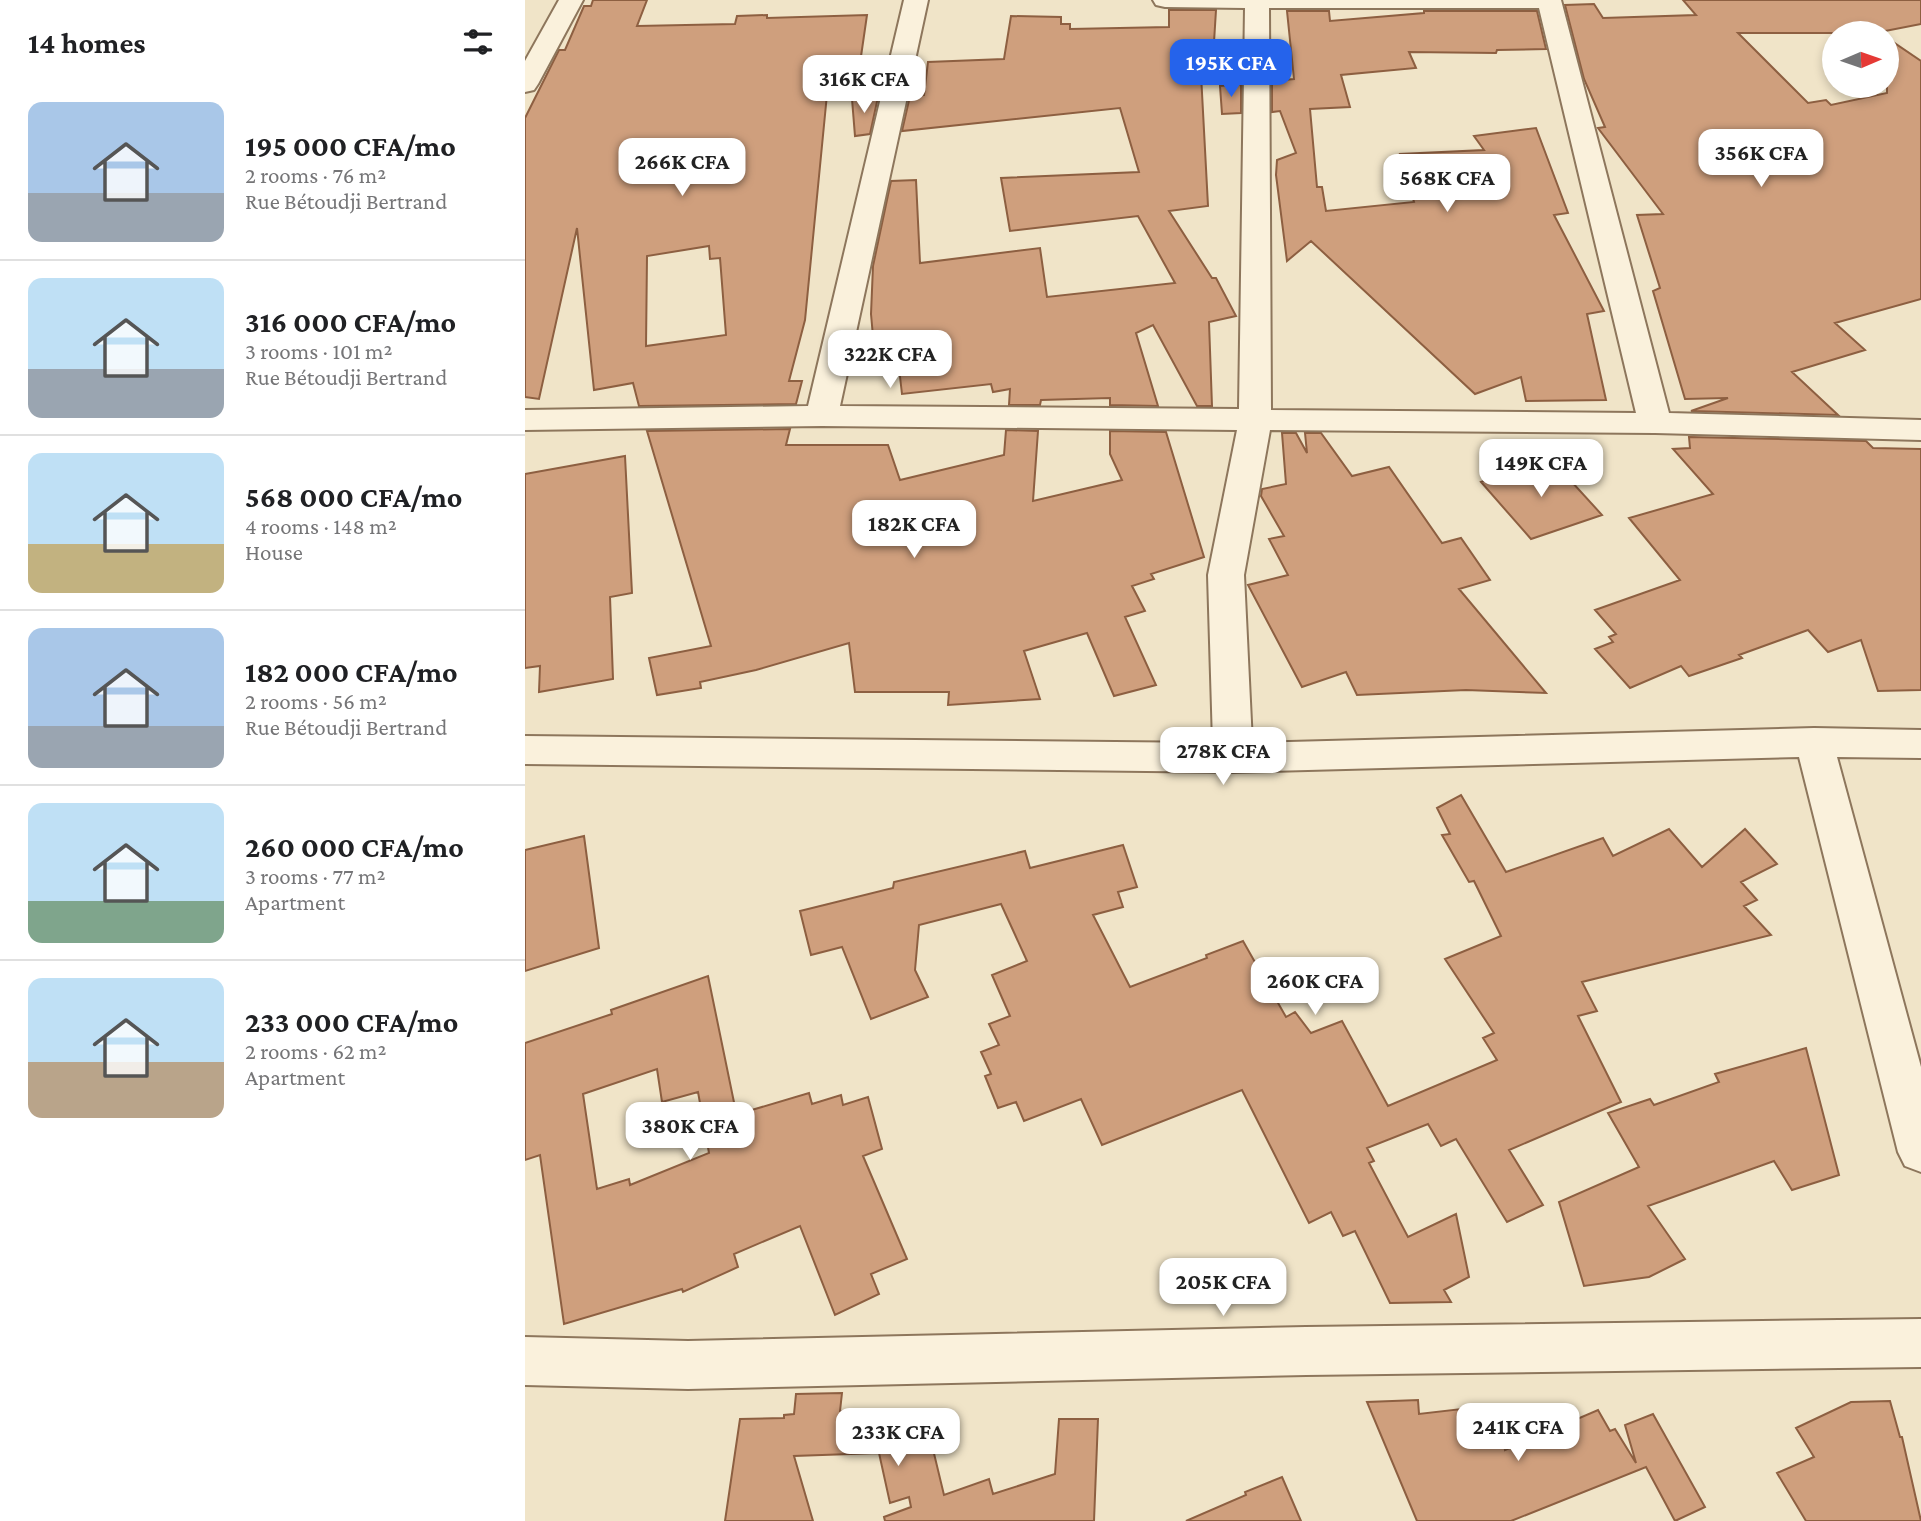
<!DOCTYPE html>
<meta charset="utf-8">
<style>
body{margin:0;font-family:"Crimson Pro",serif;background:#f6f6f6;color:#202124;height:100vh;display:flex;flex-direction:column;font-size:26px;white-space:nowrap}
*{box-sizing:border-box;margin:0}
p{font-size:23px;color:#757577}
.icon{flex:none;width:38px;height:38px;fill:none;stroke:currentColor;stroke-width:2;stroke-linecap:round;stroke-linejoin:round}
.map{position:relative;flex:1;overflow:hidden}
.panel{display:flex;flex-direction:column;background:#fff;width:525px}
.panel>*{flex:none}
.needle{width:46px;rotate:88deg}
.fabs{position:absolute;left:1297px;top:21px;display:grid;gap:14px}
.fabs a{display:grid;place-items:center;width:77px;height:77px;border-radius:50%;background:#fff;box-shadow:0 4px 10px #0003;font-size:35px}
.price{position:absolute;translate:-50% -60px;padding:0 16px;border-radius:14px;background:#fff;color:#222;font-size:23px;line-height:46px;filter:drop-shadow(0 2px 4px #0008)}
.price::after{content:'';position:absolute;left:50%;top:42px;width:21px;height:16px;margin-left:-10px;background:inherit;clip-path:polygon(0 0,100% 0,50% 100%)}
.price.on{background:#2563eb;color:#fff}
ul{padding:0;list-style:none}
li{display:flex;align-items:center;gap:21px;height:175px;padding:0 28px}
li+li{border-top:2px solid #e0e0e0}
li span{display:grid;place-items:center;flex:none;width:196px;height:140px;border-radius:14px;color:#555}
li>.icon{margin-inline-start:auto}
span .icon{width:84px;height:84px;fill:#fffc;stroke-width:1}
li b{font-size:30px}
h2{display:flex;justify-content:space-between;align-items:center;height:84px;padding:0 28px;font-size:30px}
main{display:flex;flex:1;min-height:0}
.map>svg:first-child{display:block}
.building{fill:#cf9f7d;stroke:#8d5f41;stroke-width:2;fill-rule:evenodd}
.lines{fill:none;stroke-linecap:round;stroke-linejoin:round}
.minor-casing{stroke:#8d765c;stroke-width:4}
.minor{fill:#faf1dc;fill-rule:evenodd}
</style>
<main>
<section class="panel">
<h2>14 homes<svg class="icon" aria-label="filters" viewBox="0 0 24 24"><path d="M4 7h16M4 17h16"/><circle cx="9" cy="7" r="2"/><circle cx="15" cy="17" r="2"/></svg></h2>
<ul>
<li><span style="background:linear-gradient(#a9c7e8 65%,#9aa5b1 0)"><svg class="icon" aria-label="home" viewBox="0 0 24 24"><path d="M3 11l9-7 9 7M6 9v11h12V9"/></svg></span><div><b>195 000 CFA/mo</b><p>2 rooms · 76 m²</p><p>Rue Bétoudji Bertrand</p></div></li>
<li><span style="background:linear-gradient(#bfe0f5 65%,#9aa5b1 0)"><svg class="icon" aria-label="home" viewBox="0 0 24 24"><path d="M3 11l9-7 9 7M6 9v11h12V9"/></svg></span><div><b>316 000 CFA/mo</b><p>3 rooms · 101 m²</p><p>Rue Bétoudji Bertrand</p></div></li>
<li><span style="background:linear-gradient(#bfe0f5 65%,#c2b280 0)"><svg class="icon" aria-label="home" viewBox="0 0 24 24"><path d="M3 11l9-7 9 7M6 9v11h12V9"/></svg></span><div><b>568 000 CFA/mo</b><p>4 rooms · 148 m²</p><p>House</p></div></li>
<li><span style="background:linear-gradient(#a9c7e8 70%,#9aa5b1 0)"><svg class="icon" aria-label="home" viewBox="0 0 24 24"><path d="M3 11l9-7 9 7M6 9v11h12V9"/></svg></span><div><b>182 000 CFA/mo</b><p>2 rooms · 56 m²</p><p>Rue Bétoudji Bertrand</p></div></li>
<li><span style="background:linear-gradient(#bfe0f5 70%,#7fa58c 0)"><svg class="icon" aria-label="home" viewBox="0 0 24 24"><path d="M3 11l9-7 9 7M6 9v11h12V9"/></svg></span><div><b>260 000 CFA/mo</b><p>3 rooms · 77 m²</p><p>Apartment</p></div></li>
<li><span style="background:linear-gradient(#bfe0f5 60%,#b9a48a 0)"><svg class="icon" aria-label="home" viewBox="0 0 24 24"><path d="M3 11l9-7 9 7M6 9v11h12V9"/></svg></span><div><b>233 000 CFA/mo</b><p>2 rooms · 62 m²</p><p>Apartment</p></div></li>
</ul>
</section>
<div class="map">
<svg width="1396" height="1521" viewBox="0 0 1396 1521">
<rect width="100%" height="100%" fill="#f0e4c8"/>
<path class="building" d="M 68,0 L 122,0 L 112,26 L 210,24 L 212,16 L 242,15 L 242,18 L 342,15 L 332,84 L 303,84 L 280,320 L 264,381 L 277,381 L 271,404 L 114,406 L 108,383 L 69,390 L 52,228 L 14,399 L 0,397 L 0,118 L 34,50 L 40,50 L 59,6 L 66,6 ZM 184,246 L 185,259 L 195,258 L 201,335 L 121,346 L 122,256 Z
M 1158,0 L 1396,0 L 1396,24 L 1350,33 L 1213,33 L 1283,103 L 1301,100 L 1306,105 L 1362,93 L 1362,38 L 1396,61 L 1396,299 L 1310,323 L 1340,350 L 1267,372 L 1313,415 L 1166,411 L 1203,398 L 1160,399 L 1128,291 L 1135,288 L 1112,215 L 1138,214 L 1073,128 L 1080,127 L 1059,79 L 1040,5 L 1069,4 L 1078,18 L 1171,15 Z
M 644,10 L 691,10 L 687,74 L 676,74 L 683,206 L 644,211 L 687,278 L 691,278 L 711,316 L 684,322 L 687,406 L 672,406 L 628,325 L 611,333 L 633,406 L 585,405 L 585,398 L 516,400 L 515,405 L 484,405 L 485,389 L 468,392 L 466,384 L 377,394 L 374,368 L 351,370 L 346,314 L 348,266 L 366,181 L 391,180 L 395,263 L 515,248 L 522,297 L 650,283 L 613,216 L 485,231 L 476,178 L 614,172 L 595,108 L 377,131 L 385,96 L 399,95 L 403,62 L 479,59 L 486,16 L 536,17 L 536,24 L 545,24 L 545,29 L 644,27 Z
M 762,11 L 804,11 L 805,21 L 899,13 L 899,11 L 1012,11 L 1021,49 L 972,50 L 971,53 L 884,52 L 891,68 L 816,75 L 825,107 L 785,109 L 792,187 L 797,187 L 801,211 L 889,202 L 875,154 L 959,150 L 949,136 L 1011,128 L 1043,213 L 1029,215 L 1079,311 L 1062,314 L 1081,400 L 1001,401 L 996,377 L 950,394 L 786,241 L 762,261 L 751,175 L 752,160 L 771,153 L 755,111 L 747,112 L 747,81 L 769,79 Z
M 716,84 L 716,113 L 697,114 L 695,86 Z
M 353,97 L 345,134 L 330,136 L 327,99 Z
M 265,429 L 261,445 L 363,445 L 375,480 L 479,455 L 481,430 L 513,431 L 508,501 L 597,480 L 585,454 L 585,431 L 641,432 L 679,557 L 626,574 L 629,579 L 607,586 L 620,611 L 600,617 L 631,685 L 589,696 L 562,633 L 499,651 L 515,699 L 423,705 L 424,692 L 330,692 L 324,643 L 231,670 L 175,682 L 176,688 L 132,695 L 124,658 L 186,646 L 122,431 Z
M 757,433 L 771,433 L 782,453 L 780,433 L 796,433 L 827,476 L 864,467 L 917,543 L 936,538 L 965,580 L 934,589 L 1021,693 L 941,690 L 832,695 L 821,672 L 777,687 L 723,585 L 763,575 L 744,539 L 759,536 L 736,496 L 737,489 L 761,484 Z
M 1164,437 L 1341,441 L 1348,448 L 1396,449 L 1396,690 L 1353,691 L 1336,640 L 1303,652 L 1283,630 L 1214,655 L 1217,658 L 1164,676 L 1156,666 L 1105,688 L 1070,649 L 1088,642 L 1084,637 L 1091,634 L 1070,610 L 1155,580 L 1104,518 L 1188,494 L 1148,449 L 1165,448 Z
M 100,456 L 107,593 L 85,597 L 88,679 L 14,692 L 15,666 L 0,668 L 0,474 Z
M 1025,458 L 1077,515 L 1006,539 L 956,482 Z
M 936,795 L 981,872 L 1078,838 L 1088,856 L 1144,829 L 1177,867 L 1220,829 L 1252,864 L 1216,882 L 1232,900 L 1219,906 L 1246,935 L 1057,982 L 1072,1011 L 1053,1016 L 1096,1102 L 984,1150 L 1018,1205 L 982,1222 L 931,1139 L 916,1146 L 903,1124 L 842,1148 L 849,1161 L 844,1163 L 883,1237 L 931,1214 L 944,1277 L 919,1290 L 926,1302 L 865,1303 L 830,1231 L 818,1236 L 806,1212 L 784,1223 L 717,1090 L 577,1145 L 556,1099 L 499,1121 L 491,1102 L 473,1108 L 460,1076 L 466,1074 L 456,1052 L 474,1045 L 464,1024 L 485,1016 L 467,975 L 502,961 L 476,904 L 394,925 L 390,970 L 403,997 L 346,1019 L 317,947 L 286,955 L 275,911 L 368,888 L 369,882 L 500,851 L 505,868 L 598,845 L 612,887 L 593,892 L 598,907 L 568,915 L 605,987 L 682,958 L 681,955 L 718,941 L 761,1017 L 770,1012 L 786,1033 L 817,1021 L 863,1106 L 972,1060 L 958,1038 L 969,1033 L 920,959 L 976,936 L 949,881 L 944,882 L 917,835 L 925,834 L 912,808 Z
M 59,836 L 74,948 L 0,971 L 0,850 Z
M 183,976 L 211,1112 L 220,1110 L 220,1112 L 284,1093 L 287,1104 L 316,1095 L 318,1105 L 343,1097 L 357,1149 L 338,1156 L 382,1259 L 346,1274 L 354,1294 L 310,1315 L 275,1226 L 209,1254 L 213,1267 L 158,1292 L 157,1289 L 39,1324 L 15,1155 L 0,1160 L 0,1043 L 87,1014 L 86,1010 ZM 132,1069 L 137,1102 L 173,1092 L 184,1153 L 105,1185 L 104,1179 L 72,1189 L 58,1094 Z
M 1281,1048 L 1314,1175 L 1267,1190 L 1249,1161 L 1123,1206 L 1160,1259 L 1124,1277 L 1059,1286 L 1034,1202 L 1114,1167 L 1083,1113 L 1125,1099 L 1129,1105 L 1194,1082 L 1190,1074 Z
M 317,1393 L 315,1411 L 399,1412 L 419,1495 L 464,1479 L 468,1494 L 530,1474 L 534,1419 L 573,1419 L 569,1521 L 360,1521 L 359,1517 L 386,1507 L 384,1497 L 365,1503 L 354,1453 L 269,1456 L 288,1521 L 200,1521 L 215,1419 L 259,1418 L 259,1415 L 269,1414 L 271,1394 Z
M 893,1400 L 894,1414 L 971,1405 L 980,1450 L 1073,1410 L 1085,1431 L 1090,1429 L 1111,1463 L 1100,1425 L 1128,1414 L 1180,1507 L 1150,1521 L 1121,1467 L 986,1521 L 892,1521 L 842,1402 Z
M 1365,1401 L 1375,1437 L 1377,1437 L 1396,1521 L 1281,1521 L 1252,1473 L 1289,1457 L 1271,1428 L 1326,1402 Z
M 757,1477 L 776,1521 L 661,1521 L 721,1495 L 720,1492 Z"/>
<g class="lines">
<defs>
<path id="minor" d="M 34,0 L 58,0 L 13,84 L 9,90 L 0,92 L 0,61 Z
M 379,0 L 403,0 L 315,406 L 714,409 L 720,8 L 640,7 L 631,5 L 628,0 L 1036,0 L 1144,413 L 1396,420 L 1396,440 L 1130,433 L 745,430 L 719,575 L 727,743 L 1289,728 L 1396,730 L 1396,758 L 1312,757 L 1396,1067 L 1396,1172 L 1380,1166 L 1373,1152 L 1274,757 L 708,772 L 0,764 L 0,736 L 688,743 L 683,575 L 712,430 L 297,426 L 0,430 L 0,410 L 283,406 ZM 744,8 L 1014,8 L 1111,413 L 746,410 Z
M 1396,1319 L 1396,1367 L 781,1375 L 163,1389 L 0,1385 L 0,1337 L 163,1341 L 781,1327 Z"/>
</defs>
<use href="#minor" class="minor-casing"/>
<use href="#minor" class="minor"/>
</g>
</svg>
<div class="fabs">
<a><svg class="needle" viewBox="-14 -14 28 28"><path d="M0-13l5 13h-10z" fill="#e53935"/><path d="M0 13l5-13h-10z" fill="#757577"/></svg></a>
</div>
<b class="price on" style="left:706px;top:99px">195K CFA</b>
<b class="price" style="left:339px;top:115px">316K CFA</b>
<b class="price" style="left:1236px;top:189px">356K CFA</b>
<b class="price" style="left:157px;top:198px">266K CFA</b>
<b class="price" style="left:922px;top:214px">568K CFA</b>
<b class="price" style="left:365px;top:390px">322K CFA</b>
<b class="price" style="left:1016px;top:499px">149K CFA</b>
<b class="price" style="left:389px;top:560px">182K CFA</b>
<b class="price" style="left:698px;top:787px">278K CFA</b>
<b class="price" style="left:790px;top:1017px">260K CFA</b>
<b class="price" style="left:165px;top:1162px">380K CFA</b>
<b class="price" style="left:698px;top:1318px">205K CFA</b>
<b class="price" style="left:993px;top:1463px">241K CFA</b>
<b class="price" style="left:373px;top:1468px">233K CFA</b>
</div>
</main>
